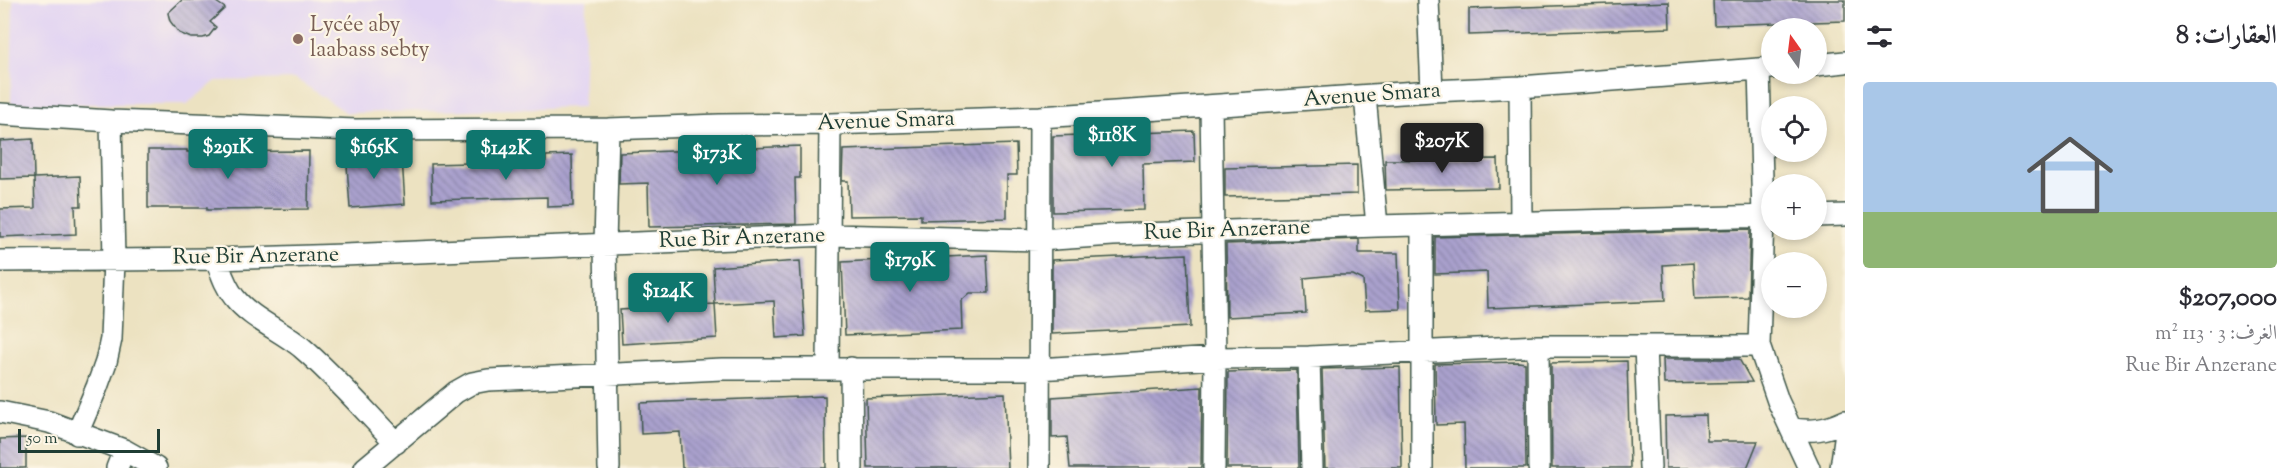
<!DOCTYPE html>
<html lang="ar">
<meta charset="utf-8">
<style>
body{margin:0;font-family:"Sorts Mill Goudy",Amiri,serif;background:#f2f2f3;color:#2b2b33;direction:rtl;height:100vh;display:flex;flex-direction:column;font-size:22px;white-space:nowrap}
*{box-sizing:border-box;margin:0}
p{font-size:20px;color:#7c7c81}
.icon{flex:none;width:33px;height:33px;fill:none;stroke:currentColor;stroke-width:2;stroke-linecap:round;stroke-linejoin:round}
.map{position:relative;flex:1;overflow:hidden;direction:ltr}
.sheet{display:flex;flex-direction:column;background:#fff;width:450px}
.sheet>*{flex:none}
.needle{width:39px;rotate:346deg}
.tools{position:absolute;left:1761px;top:18px;display:grid;gap:12px}
.tools a{display:grid;place-items:center;width:66px;height:66px;border-radius:50%;background:#fff;box-shadow:0 3px 9px #0003;font-size:30px}
.scale{position:absolute;left:18px;bottom:15px;width:142px;box-sizing:border-box;padding-left:6px;border:3px solid #1f3d34;border-top:0;font-size:16px;line-height:21px;white-space:nowrap;color:#1f3d34;-webkit-text-stroke:4px #fcf5e5;paint-order:stroke}
.price{position:absolute;translate:-50% -51px;padding:0 14px;border-radius:6px;background:#0f766e;color:#fff;font-size:20px;line-height:39px;filter:drop-shadow(0 2px 3px #0008)}
.price::after{content:'';position:absolute;left:50%;top:36px;width:18px;height:14px;margin-left:-9px;background:inherit;clip-path:polygon(0 0,100% 0,50% 100%)}
.price.current{background:#222;color:#fff}
ul{padding:0;list-style:none}
li{display:grid;align-content:center;gap:12px;height:318px;padding:0 18px}
li+li{border-top:2px solid #e1e1e2}
li span{display:grid;place-items:center;height:186px;border-radius:6px;color:#555}
li>.icon{margin-inline-start:auto}
span .icon{width:108px;height:108px;fill:#fffc;stroke-width:1}
li b{font-size:26px}
h2{display:flex;justify-content:space-between;align-items:center;height:72px;padding:0 18px;font-size:26px}
main{display:flex;flex:1;min-height:0}
.map>svg:first-child{display:block}
.built{fill:#e2d4f3}
.building{fill:url(#building-back-hatch)}
.lines{fill:none;stroke-linecap:round;stroke-linejoin:round}
.street-casing{stroke:#3e5649;stroke-width:24}
.street{stroke:#fff;stroke-width:21}
.education-dot{fill:#8d6e63;stroke:#fcf5e5;stroke-width:2}
.labels{text-anchor:middle;dominant-baseline:central;stroke-width:4.5;stroke-linejoin:round;paint-order:stroke}
.education-label{font-size:22px;fill:#785e54;stroke:#fcf5e5;text-anchor:start}
.street-label{font-size:22px;fill:#1f3d34;stroke:#fcf5e5}
</style>
<main>
<section class="sheet">
<h2>العقارات: 8<svg class="icon" aria-label="filters" viewBox="0 0 24 24"><path d="M4 7h16M4 17h16"/><circle cx="9" cy="7" r="2"/><circle cx="15" cy="17" r="2"/></svg></h2>
<ul>
<li><span style="background:linear-gradient(#a9c7e8 70%,#8fb573 0)"><svg class="icon" aria-label="home" viewBox="0 0 24 24"><path d="M3 11l9-7 9 7M6 9v11h12V9"/></svg></span><div><b>$207,000</b><p>الغرف: 3 · 113 m²</p><p>Rue Bir Anzerane</p></div></li>
</ul>
</section>
<div class="map">
<svg width="1845" height="468" viewBox="0 0 1845 468">
<defs>
<pattern id="building-back-hatch" width="6" height="6" patternUnits="userSpaceOnUse" patternTransform="scale(1.5)"><rect width="6" height="6" fill="#aaa1ce"/><path d="M-1 5l2 2M0 0l6 6M5-1l2 2" fill="none" stroke="#8a84a8"/></pattern>
</defs>
<rect width="100%" height="100%" fill="#fcf5e5"/>
<filter id="ink" filterUnits="userSpaceOnUse"><feTurbulence type="fractalNoise" baseFrequency=".0167" numOctaves="2"/><feDisplacementMap in="SourceGraphic" scale="12" xChannelSelector="R" yChannelSelector="G"/><feConvolveMatrix kernelMatrix="1 2 1 2 8 2 1 2 1" color-interpolation-filters="sRGB"/></filter>
<filter id="wash" filterUnits="userSpaceOnUse"><feTurbulence type="fractalNoise" baseFrequency=".008" numOctaves="4" result="noise"/><feDisplacementMap in="SourceGraphic" scale="24" xChannelSelector="R" yChannelSelector="G"/><feGaussianBlur stdDeviation="1.35" result="paint"/><feColorMatrix in="noise" values="0 0 0 0 0 0 0 0 0 0 0 0 0 0 0 0 0 1.4 0 .05"/><feComposite in="paint" operator="in"/></filter>
<g filter="url(#wash)">
<rect width="100%" height="100%" fill="#ece2c1"/>
<path class="built" d="M 13,0 L 586,0 L 583,107 L 347,113 L 296,79 L 216,81 L 187,104 L 11,104 Z"/>
<g id="blocks">
<path class="building" d="M 182,0 L 213,0 L 225,8 L 210,22 L 216,27 L 209,36 L 203,38 L 191,38 L 179,33 L 170,21 L 168,13 Z
M 1713,0 L 1845,0 L 1845,21 L 1714,25 Z
M 1669,2 L 1670,28 L 1469,35 L 1469,9 Z
M 1194,131 L 1195,162 L 1143,164 L 1144,210 L 1053,212 L 1053,136 Z
M 33,139 L 34,178 L 0,179 L 0,141 Z
M 1016,144 L 1017,175 L 1007,175 L 1007,218 L 921,220 L 921,215 L 849,216 L 848,181 L 842,181 L 843,150 Z
M 800,146 L 800,178 L 795,178 L 796,224 L 649,227 L 648,183 L 619,184 L 620,153 Z
M 375,149 L 376,160 L 402,158 L 405,204 L 350,208 L 346,151 Z
M 148,150 L 187,150 L 187,152 L 309,151 L 308,209 L 207,210 L 207,208 L 148,208 Z
M 572,155 L 573,206 L 547,207 L 547,197 L 432,200 L 431,164 L 546,161 L 546,156 Z
M 1498,159 L 1499,188 L 1386,190 L 1385,160 Z
M 1357,165 L 1357,194 L 1225,197 L 1225,168 Z
M 80,176 L 81,206 L 75,206 L 76,234 L 0,237 L 0,209 L 35,208 L 34,178 Z
M 1750,229 L 1748,297 L 1695,299 L 1693,263 L 1663,265 L 1665,301 L 1488,308 L 1487,272 L 1435,274 L 1435,237 Z
M 1359,239 L 1359,253 L 1398,253 L 1400,309 L 1365,310 L 1363,280 L 1353,275 L 1335,275 L 1304,278 L 1306,313 L 1227,317 L 1226,244 Z
M 1187,254 L 1190,327 L 1052,334 L 1052,260 Z
M 987,255 L 989,293 L 970,293 L 961,301 L 962,330 L 845,335 L 842,262 Z
M 800,261 L 805,336 L 776,338 L 774,301 L 715,304 L 713,267 Z
M 715,304 L 717,338 L 622,344 L 620,310 Z
M 1663,359 L 1739,359 L 1752,382 L 1664,384 Z
M 1627,361 L 1630,468 L 1552,468 L 1551,363 Z
M 1518,362 L 1525,363 L 1526,468 L 1465,468 L 1464,424 L 1436,425 L 1435,364 Z
M 1400,367 L 1402,468 L 1325,468 L 1322,369 Z
M 1297,370 L 1299,468 L 1227,468 L 1228,372 Z
M 1202,387 L 1201,468 L 1070,468 L 1067,437 L 1052,438 L 1052,397 Z
M 1005,393 L 1008,468 L 868,468 L 866,398 Z
M 825,396 L 826,468 L 682,468 L 680,432 L 641,434 L 640,403 Z
M 1706,415 L 1707,441 L 1758,441 L 1747,468 L 1666,468 L 1665,416 Z
M 26,438 L 26,468 L 0,468 L 0,439 Z"/>
</g>
</g>
<g filter="url(#ink)">
<use href="#blocks" fill-opacity="0" stroke="#3e5649" stroke-width="1.5"/>
<g class="lines">
<defs>
<path id="street" d="M 1428,0 L 1432,91
M 1816,65 L 1845,62
M 1759,69 L 1763,217 L 1759,346 L 1778,401 L 1809,468
M 1520,87 L 1521,223
M 1365,96 L 1377,226
M 1211,106 L 1215,358 L 1214,468
M 0,114 L 111,121 L 356,130 L 608,129 L 720,125 L 830,124 L 1040,117 L 1432,91 L 1520,87 L 1772,68
M 608,129 L 605,244 L 609,468
M 1816,216 L 1845,215
M 216,259 C 221,272 225,286 234,297 C 250,318 280,330 301,347 C 335,376 365,411 396,443
M 0,261 L 216,259 L 344,255 L 830,235 L 1039,240 L 1113,235 L 1377,226 L 1772,216
M 1538,346 L 1539,468
M 1645,346 L 1650,468
M 1309,357 L 1312,468
M 828,368 L 830,124
M 851,368 L 852,468
M 0,412 L 49,422 L 124,450 L 156,468
M 1792,429 C 1812,432 1826,430 1845,421
M 77,434 L 97,387 L 106,362 L 111,339 L 114,260 L 111,121
M 117,468 L 124,450
M 365,468 L 456,392 L 472,383 L 488,380 L 722,369 L 1038,369 L 1215,358 L 1309,357 L 1538,346 L 1759,346
M 1039,468 L 1040,117
M 1422,468 L 1422,225
M 1841,468 L 1845,439"/>
</defs>
<use href="#street" class="street-casing"/>
<use href="#street" class="street"/>
</g>
</g>
<circle class="education-dot" cx="298" cy="39" r="6"/>
<g class="labels">
<g class="education-label">
<text x="310" y="26">Lycée aby<tspan x="310" dy="25">laabass sebty</tspan></text>
</g>
<g class="street-label">
<text transform="translate(1372 96) rotate(-4)">Avenue Smara</text>
<text transform="translate(886 122) rotate(-2)">Avenue Smara</text>
<text transform="translate(1227 231) rotate(-2)">Rue Bir Anzerane</text>
<text transform="translate(742 239) rotate(-2)">Rue Bir Anzerane</text>
<text transform="translate(256 257) rotate(-1)">Rue Bir Anzerane</text>
</g>
</g>
</svg>
<div class="tools">
<a><svg class="needle" viewBox="-14 -14 28 28"><path d="M0-13l5 13h-10z" fill="#e53935"/><path d="M0 13l5-13h-10z" fill="#7c7c81"/></svg></a>
<a><svg class="icon" aria-label="locate" viewBox="0 0 24 24"><circle cx="12" cy="12" r="6"/><path d="M12 2v4M12 18v4M2 12h4M18 12h4"/></svg></a>
<a>+</a>
<a>−</a>
</div>
<div class="scale">50 m</div>
<b class="price" style="left:1112px;top:168px">$118K</b>
<b class="price current" style="left:1442px;top:174px">$207K</b>
<b class="price" style="left:228px;top:180px">$291K</b>
<b class="price" style="left:374px;top:180px">$165K</b>
<b class="price" style="left:506px;top:181px">$142K</b>
<b class="price" style="left:717px;top:186px">$173K</b>
<b class="price" style="left:910px;top:293px">$179K</b>
<b class="price" style="left:668px;top:324px">$124K</b>
</div>
</main>
